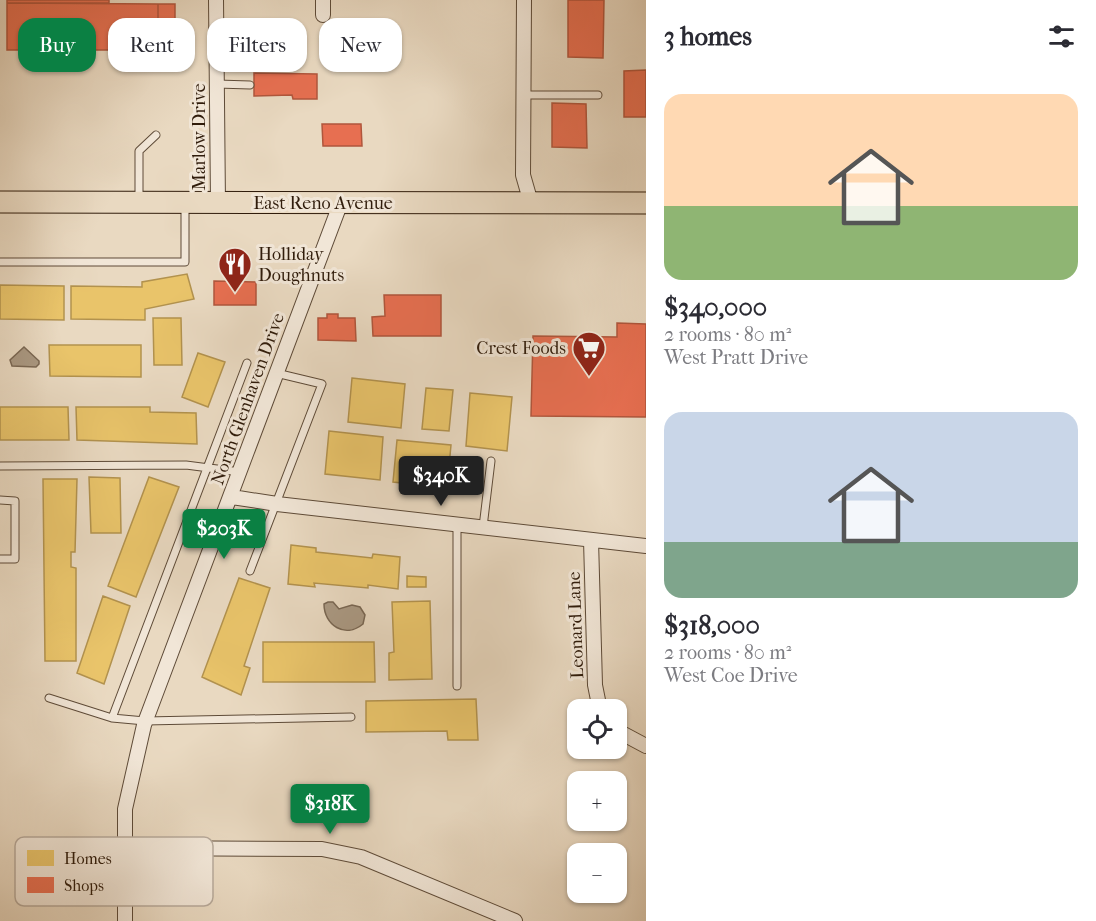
<!DOCTYPE html>
<meta charset="utf-8">
<style>
body{margin:0;font-family:"IM FELL French Canon",serif;background:#f7f7f7;color:#2b2b33;height:100vh;display:flex;flex-direction:column;font-size:22px;white-space:nowrap}
*{box-sizing:border-box;margin:0}
p{font-size:20px;color:#7c7c81}
.icon{flex:none;width:33px;height:33px;fill:none;stroke:currentColor;stroke-width:2;stroke-linecap:round;stroke-linejoin:round}
.map{position:relative;flex:1;overflow:hidden}
.drawer{display:flex;flex-direction:column;background:#fff;width:450px}
.drawer>*{flex:none}
.guide{position:absolute;left:18px;top:18px;width:537px;height:54px;display:flex;gap:12px}
.tools{position:absolute;left:567px;top:699px;display:grid;gap:12px}
.tools a{display:grid;place-items:center;width:60px;height:60px;border-radius:12px;background:#fff;box-shadow:0 2px 4px #0004;font-size:30px}
.price{position:absolute;translate:-50% -51px;padding:0 14px;border-radius:6px;background:#0b8043;color:#fff;font-size:20px;line-height:39px;filter:drop-shadow(0 2px 3px #0008)}
.price::after{content:'';position:absolute;left:50%;top:36px;width:18px;height:14px;margin-left:-9px;background:inherit;clip-path:polygon(0 0,100% 0,50% 100%)}
.price.on{background:#222;color:#fff}
ul{padding:0;list-style:none}
li{display:grid;align-content:center;gap:12px;height:318px;padding:0 18px}
li span{display:grid;place-items:center;height:186px;border-radius:18px;color:#555}
li>.icon{margin-inline-start:auto}
span .icon{width:108px;height:108px;fill:#fffc;stroke-width:1}
li b{font-size:26px}
h2{display:flex;justify-content:space-between;align-items:center;height:72px;padding:0 18px;font-size:26px}
.pill{padding:0 21px;border-radius:18px;background:#fff;box-shadow:0 2px 4px #0004;font-size:21px;line-height:54px}
.pill.on{background:#0b8043;color:#fff}
main{display:flex;flex:1;min-height:0}
.map>svg:first-child{display:block}
.water{fill:#aa9983;stroke:#796753;stroke-width:1.5}
.homes{fill:#e9c46a;stroke:#b2924e;stroke-width:1.5}
.shops{fill:#e76f51;stroke:#b0563c;stroke-width:1.5}
.lines{fill:none;stroke-linecap:round;stroke-linejoin:round}
.service-casing{stroke:#5e4b38;stroke-width:9}
.minor-casing{stroke:#5e4b38;stroke-width:16}
.primary-casing{stroke:#301c0b;stroke-width:23}
.service{stroke:#f1e6d7;stroke-width:7}
.minor{stroke:#f1e6d7;stroke-width:14}
.primary{stroke:#e9d9c1;stroke-width:21}
.labels{text-anchor:middle;dominant-baseline:central;stroke-width:6;stroke-linejoin:round;paint-order:stroke}
.street-label{font-size:18px;fill:#301c0b;stroke:#f1e6d7}
.poi-label{font-size:18px;fill:#301c0b;stroke:#f1e6d7;text-anchor:start}
.key{fill:#f1e6d7;stroke:#b7a99a;stroke-width:1.5}
.key-label{font-size:16px;fill:#301c0b}
</style>
<main>
<div class="map">
<svg width="646" height="921" viewBox="0 0 646 921">
<rect width="100%" height="100%" fill="#e9d9c1"/>
<filter id="stains"><feTurbulence type="fractalNoise" baseFrequency=".00333" numOctaves="4"/><feColorMatrix values="0 0 0 0 .2 0 0 0 0 .09 0 0 0 0 .02 0 0 0 .5 -.17"/></filter>
<radialGradient id="worn" r=".72"><stop offset=".6" stop-color="#630" stop-opacity="0"/><stop offset="1" stop-color="#630" stop-opacity=".3"/></radialGradient>
<path class="water" d="M 24,347 L 39,361 L 39,364 L 36,367 L 12,366 L 10,360 Z
M 328,602 L 333,602 L 339,609 L 352,605 L 360,607 L 365,615 L 363,624 C 345,639 324,625 324,604 Z"/>
<path class="homes" d="M 187,274 L 194,299 L 145,309 L 145,320 L 71,319 L 71,286 L 142,287 L 142,282 Z
M 0,285 L 64,286 L 64,320 L 0,319 Z
M 153,318 L 181,318 L 182,365 L 154,365 Z
M 49,345 L 141,345 L 141,377 L 50,376 Z
M 198,353 L 225,362 L 208,407 L 182,397 Z
M 352,378 L 405,384 L 401,428 L 348,422 Z
M 426,388 L 453,390 L 449,431 L 422,429 Z
M 470,393 L 512,397 L 507,451 L 466,446 Z
M 0,407 L 68,407 L 69,440 L 0,440 Z
M 76,407 L 150,407 L 150,412 L 196,413 L 197,444 L 77,440 Z
M 329,431 L 383,437 L 380,480 L 325,474 Z
M 397,440 L 451,445 L 447,488 L 393,482 Z
M 89,477 L 120,478 L 121,533 L 91,533 Z
M 149,477 L 179,487 L 136,597 L 108,586 Z
M 43,479 L 77,479 L 75,552 L 71,552 L 71,567 L 76,568 L 76,661 L 45,661 Z
M 291,545 L 316,548 L 316,552 L 372,558 L 373,554 L 400,557 L 398,589 L 368,585 L 368,588 L 314,583 L 315,587 L 288,584 Z
M 407,576 L 426,577 L 426,587 L 407,587 Z
M 239,578 L 270,588 L 244,666 L 250,668 L 241,695 L 202,677 Z
M 103,596 L 130,606 L 104,684 L 77,673 Z
M 430,601 L 432,679 L 389,680 L 389,653 L 394,652 L 392,602 Z
M 263,642 L 374,642 L 375,682 L 263,682 Z
M 476,699 L 478,740 L 448,740 L 447,731 L 366,732 L 366,701 Z"/>
<path class="shops" d="M 7,0 L 109,0 L 109,3 L 7,3 Z
M 568,0 L 604,0 L 603,58 L 568,57 Z
M 7,3 L 158,4 L 158,50 L 7,50 Z
M 158,4 L 175,4 L 175,50 L 158,50 Z
M 646,70 L 646,117 L 624,117 L 624,71 Z
M 254,73 L 317,74 L 317,99 L 293,99 L 292,95 L 254,96 Z
M 552,103 L 586,104 L 587,148 L 552,147 Z
M 322,124 L 361,124 L 362,146 L 323,146 Z
M 214,281 L 256,282 L 256,305 L 214,305 Z
M 384,295 L 441,295 L 441,336 L 373,336 L 372,317 L 385,316 Z
M 327,314 L 338,314 L 338,318 L 355,318 L 356,341 L 318,340 L 318,318 L 327,318 Z
M 617,323 L 646,324 L 646,417 L 531,416 L 533,336 L 617,337 Z"/>
<g class="lines">
<defs>
<path id="service" d="M 217,84 L 250,85
M 523,95 L 598,95
M 139,200 L 139,151 L 156,135
M 0,262 L 185,262 L 185,205
M 0,466 L 186,465 L 240,472
M 0,500 L 15,501 L 15,559 L 0,559
M 457,525 L 457,686
M 483,527 L 491,461
M 250,571 L 322,384 L 276,373
M 49,698 L 112,718 L 145,721 L 351,717
M 112,718 L 247,363"/>
<path id="minor" d="M 216,0 L 218,203
M 323,0 L 323,15
M 524,0 L 523,175 L 531,203
M 232,497 L 277,504 L 646,546
M 591,540 L 595,685 L 600,710
M 616,730 L 646,746
M 125,848 L 322,849 L 361,857 L 515,921
M 125,921 L 125,809 L 144,725 L 341,202"/>
<path id="primary" d="M 0,202 L 646,203"/>
</defs>
<use href="#service" class="service-casing"/>
<use href="#minor" class="minor-casing"/>
<use href="#primary" class="primary-casing"/>
<use href="#service" class="service"/>
<use href="#minor" class="minor"/>
<use href="#primary" class="primary"/>
</g>
<defs>
<symbol id="restaurant-pin" viewBox="-11 -11 22 30"><path d="M0 17L-7.5 6A9.5 9.5 0 1 1 7.5 6Z" fill="#8f2418" stroke="#f1e6d7"/><path d="M-5-6h1v4h1v-4h1v4h1v-4h1v5L-1.5 .5V6h-2V.5L-5-1ZM5-6V6H3V1.5H1.5Q1.5-4 5-6Z" fill="#fff"/></symbol>
<symbol id="supermarket-pin" viewBox="-11 -11 22 30"><path d="M0 17L-7.5 6A9.5 9.5 0 1 1 7.5 6Z" fill="#8f2418" stroke="#f1e6d7"/><path d="M-6-5.5h2.5l.6 2H6L4.5 2H-2.5L-4.4-4H-6ZM-1.5 3.2a1.3 1.3 0 1 0 .1 0ZM3 3.2a1.3 1.3 0 1 0 .1 0Z" fill="#fff"/></symbol>
</defs>
<g fill-rule="evenodd">
<use href="#restaurant-pin" x="216" y="245" width="38" height="52"/>
<use href="#supermarket-pin" x="570" y="329" width="38" height="52"/>
</g>
<g class="labels">
<g class="street-label">
<text transform="translate(199 137) rotate(-90)">Marlow Drive</text>
<text x="323" y="203">East Reno Avenue</text>
<text transform="translate(248 399) rotate(-70)">North Glenhaven Drive</text>
<text transform="translate(576 625) rotate(-92)">Leonard Lane</text>
</g>
<g class="poi-label">
<text x="258" y="254">Holliday<tspan x="258" dy="21">Doughnuts</tspan></text>
<text x="566" y="348" text-anchor="end">Crest Foods</text>
</g>
</g>
<rect x="15" y="837" width="198" height="69" rx="9" class="key"/>
<rect x="27" y="850" width="27" height="16" fill="#e9c46a"/>
<rect x="27" y="877" width="27" height="16" fill="#e76f51"/>
<g class="key-label">
<text x="64" y="864">Homes</text>
<text x="64" y="891">Shops</text>
</g>
<rect width="100%" height="100%" filter="url(#stains)"/>
<rect width="100%" height="100%" fill="url(#worn)"/>
</svg>
<div class="tools">
<a><svg class="icon" aria-label="locate" viewBox="0 0 24 24"><circle cx="12" cy="12" r="6"/><path d="M12 2v4M12 18v4M2 12h4M18 12h4"/></svg></a>
<a>+</a>
<a>−</a>
</div>
<b class="price on" style="left:441px;top:507px">$340K</b>
<b class="price" style="left:224px;top:560px">$203K</b>
<b class="price" style="left:330px;top:835px">$318K</b>
<div class="guide">
<a class="pill on">Buy</a>
<a class="pill">Rent</a>
<a class="pill">Filters</a>
<a class="pill">New</a>
</div>
</div>
<section class="drawer">
<h2>3 homes<svg class="icon" aria-label="filters" viewBox="0 0 24 24"><path d="M4 7h16M4 17h16"/><circle cx="9" cy="7" r="2"/><circle cx="15" cy="17" r="2"/></svg></h2>
<ul>
<li><span style="background:linear-gradient(#ffd9b3 60%,#8fb573 0)"><svg class="icon" aria-label="home" viewBox="0 0 24 24"><path d="M3 11l9-7 9 7M6 9v11h12V9"/></svg></span><div><b>$340,000</b><p>2 rooms · 80 m²</p><p>West Pratt Drive</p></div></li>
<li><span style="background:linear-gradient(#c9d6e8 70%,#7fa58c 0)"><svg class="icon" aria-label="home" viewBox="0 0 24 24"><path d="M3 11l9-7 9 7M6 9v11h12V9"/></svg></span><div><b>$318,000</b><p>2 rooms · 80 m²</p><p>West Coe Drive</p></div></li>
</ul>
</section>
</main>
